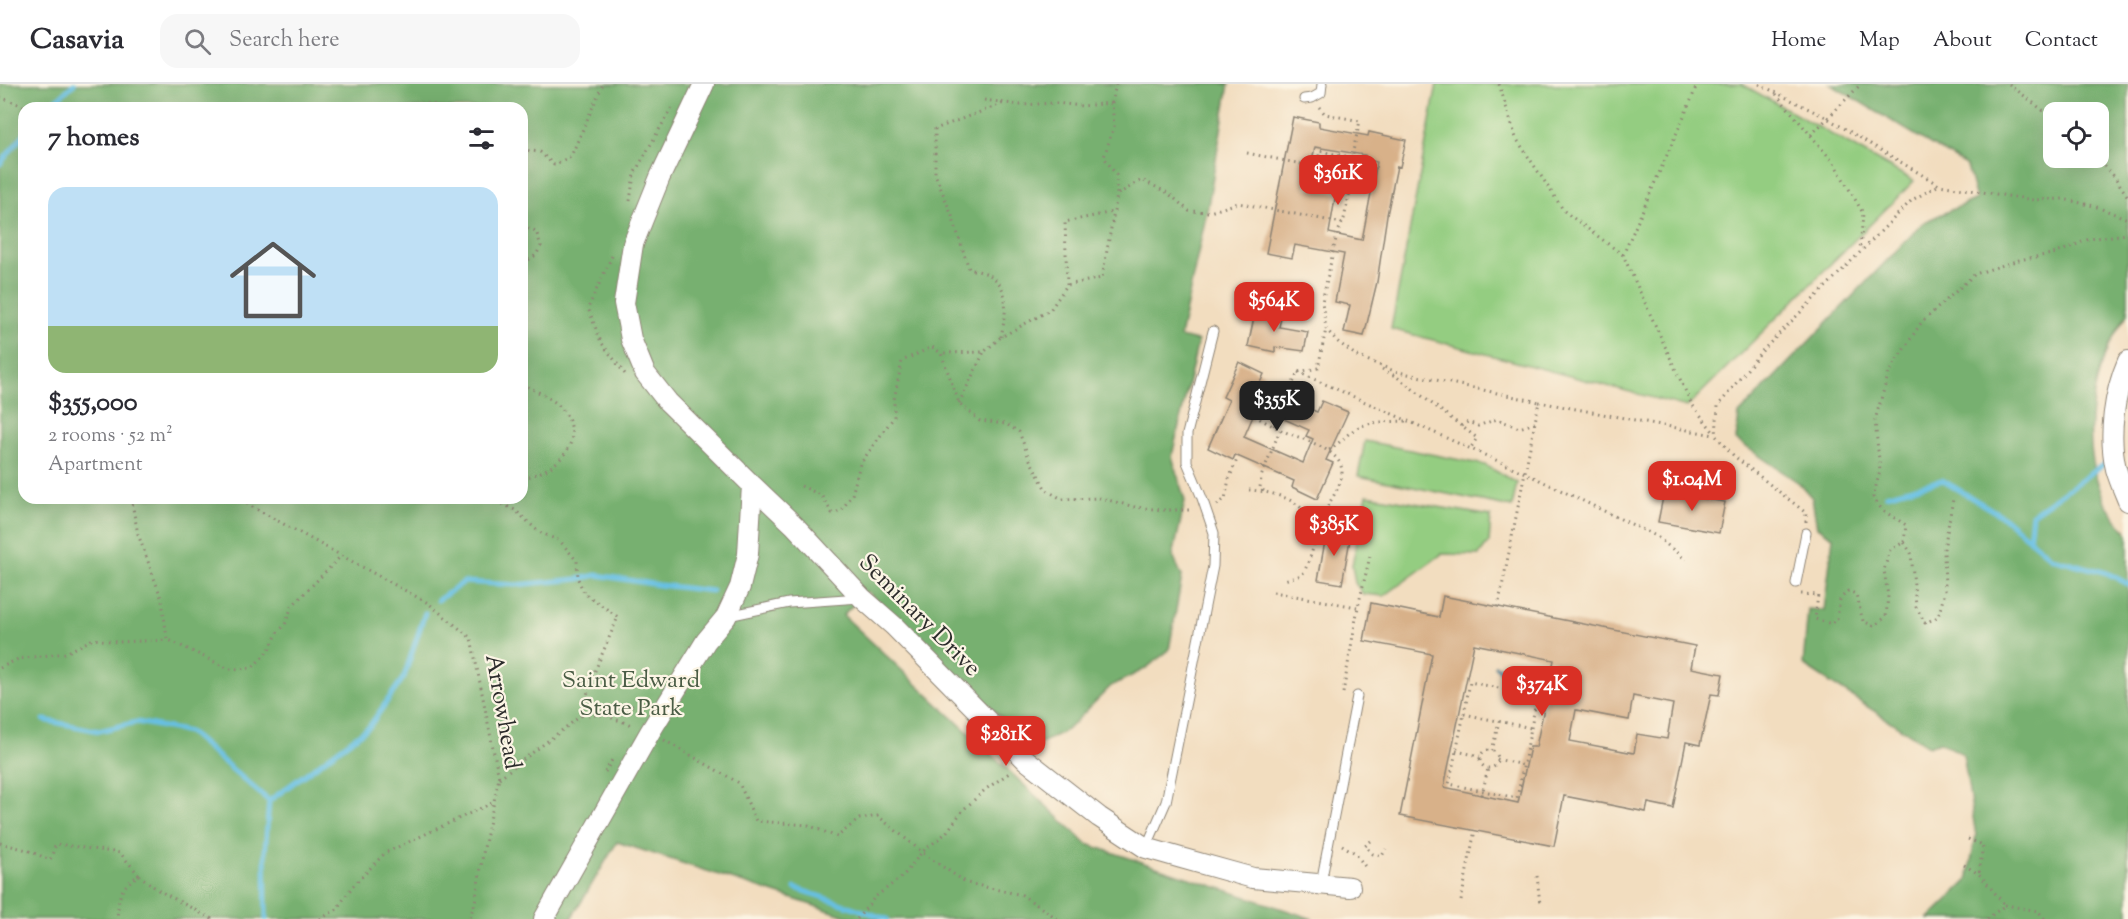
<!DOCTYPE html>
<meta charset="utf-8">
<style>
body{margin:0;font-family:"Sorts Mill Goudy",serif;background:#f7f7f7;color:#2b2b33;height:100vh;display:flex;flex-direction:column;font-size:22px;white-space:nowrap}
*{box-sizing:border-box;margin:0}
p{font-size:20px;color:#7c7c81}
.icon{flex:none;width:33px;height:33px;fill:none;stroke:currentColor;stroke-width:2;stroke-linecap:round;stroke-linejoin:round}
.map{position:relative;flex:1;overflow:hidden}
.side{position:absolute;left:18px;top:18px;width:510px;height:402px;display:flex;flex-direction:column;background:#fff;border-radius:18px;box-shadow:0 6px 24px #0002}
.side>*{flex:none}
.buttons{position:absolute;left:2043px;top:18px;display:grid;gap:12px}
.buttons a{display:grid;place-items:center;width:66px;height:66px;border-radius:12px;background:#fff;box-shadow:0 6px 24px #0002;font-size:30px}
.price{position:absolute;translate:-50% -51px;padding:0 14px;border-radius:12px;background:#d93025;color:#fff;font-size:20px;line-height:39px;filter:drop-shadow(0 2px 3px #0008)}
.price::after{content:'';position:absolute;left:50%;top:36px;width:18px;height:14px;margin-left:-9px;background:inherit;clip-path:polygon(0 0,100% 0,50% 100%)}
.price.selected{background:#222;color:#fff}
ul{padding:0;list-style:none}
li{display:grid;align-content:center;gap:12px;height:318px;padding:0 30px}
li+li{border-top:2px solid #e1e1e2}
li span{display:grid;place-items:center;height:186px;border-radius:18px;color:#555}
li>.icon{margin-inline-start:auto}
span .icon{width:108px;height:108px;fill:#fffc;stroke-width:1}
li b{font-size:26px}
h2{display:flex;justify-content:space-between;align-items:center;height:72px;padding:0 30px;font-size:26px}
header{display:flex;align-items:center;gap:36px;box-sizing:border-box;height:84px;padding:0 30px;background:#fff;border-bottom:2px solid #e1e1e2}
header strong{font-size:28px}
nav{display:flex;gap:33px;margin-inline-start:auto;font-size:21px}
.search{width:420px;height:54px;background:#f7f7f7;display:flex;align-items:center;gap:15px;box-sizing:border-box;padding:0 21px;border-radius:18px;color:#7c7c81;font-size:22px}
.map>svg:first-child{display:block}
.green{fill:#94cd81;stroke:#607c56;stroke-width:1.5}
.forest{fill:#77b06f;stroke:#516e4d;stroke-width:1.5;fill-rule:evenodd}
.water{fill:#66c0e4;stroke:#487688;stroke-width:1.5}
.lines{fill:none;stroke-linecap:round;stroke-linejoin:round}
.stream{stroke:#66c0e4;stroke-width:5}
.building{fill:#d8b189;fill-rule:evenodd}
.lane-casing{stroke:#8e8475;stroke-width:11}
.street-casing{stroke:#8e8475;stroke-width:22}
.path{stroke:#8e8475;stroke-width:3;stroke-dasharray:1.5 4.5;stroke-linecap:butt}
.lane{stroke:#fff;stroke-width:9}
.street{stroke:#fff;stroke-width:20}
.labels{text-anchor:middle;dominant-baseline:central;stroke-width:4.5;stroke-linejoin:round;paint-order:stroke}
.street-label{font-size:24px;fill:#2b2b2b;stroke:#fcf5e5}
.park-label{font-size:24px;fill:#4a5c45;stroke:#fcf5e5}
</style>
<header>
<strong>Casavia</strong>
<div class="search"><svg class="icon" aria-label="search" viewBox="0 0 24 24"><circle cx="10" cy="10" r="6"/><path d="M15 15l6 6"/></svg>Search here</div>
<nav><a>Home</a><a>Map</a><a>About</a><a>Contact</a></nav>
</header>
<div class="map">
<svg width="2128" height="835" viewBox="0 0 2128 835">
<rect width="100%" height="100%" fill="#fcf5e5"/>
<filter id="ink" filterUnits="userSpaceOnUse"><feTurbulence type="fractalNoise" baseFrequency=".0167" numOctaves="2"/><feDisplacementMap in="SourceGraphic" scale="12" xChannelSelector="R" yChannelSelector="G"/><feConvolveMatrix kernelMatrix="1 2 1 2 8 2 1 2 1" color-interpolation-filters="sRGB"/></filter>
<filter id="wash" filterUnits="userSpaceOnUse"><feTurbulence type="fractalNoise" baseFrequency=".008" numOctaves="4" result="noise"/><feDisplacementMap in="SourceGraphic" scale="24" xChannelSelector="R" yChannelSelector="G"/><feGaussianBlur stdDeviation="1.35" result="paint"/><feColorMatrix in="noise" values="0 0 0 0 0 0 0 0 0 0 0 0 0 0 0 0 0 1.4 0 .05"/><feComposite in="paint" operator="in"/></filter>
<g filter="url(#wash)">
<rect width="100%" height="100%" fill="#f2ddbf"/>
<path class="green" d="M 1437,0 L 1742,0 L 1914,97 L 1687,323 L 1391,245 Z
M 1365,357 L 1485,381 L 1517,399 L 1512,423 L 1358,392 Z
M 1367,411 L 1491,432 L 1489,458 L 1479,471 L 1442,470 L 1384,512 L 1363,510 L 1355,499 L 1352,481 Z"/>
<path class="forest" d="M 0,0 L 1229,0 L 1207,127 L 1180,253 L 1198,257 L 1172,372 L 1185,417 L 1173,472 L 1182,492 L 1169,566 L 1145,585 L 1111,602 L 1067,646 L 1033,663 L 867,507 L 843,531 L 1087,760 L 1313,835 L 855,835 L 617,758 L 571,835 L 0,835 ZM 24,24 L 522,24 L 522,414 L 24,414 Z
M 1830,0 L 2128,0 L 2128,230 C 2090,282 2078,360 2106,420 C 2111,430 2121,440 2128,450 L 2128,835 L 1928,835 L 1967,797 L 1976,752 L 1963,670 L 1940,658 L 1928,662 L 1803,581 L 1808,525 L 1824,526 L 1833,453 L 1817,443 L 1812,414 L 1799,399 L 1736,356 L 1739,330 L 1924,138 L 1976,115 L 1967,82 ZM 2098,28 L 2098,74 L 2054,74 L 2054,28 Z"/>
<path class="water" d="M 1495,581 L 1506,586 L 1517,585 L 1517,587 L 1508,592 L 1505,598 L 1502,598 L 1502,590 L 1494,582 Z"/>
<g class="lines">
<path class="stream" d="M 47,24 L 74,0
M 0,80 L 24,50
M 1886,411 L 1942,396 L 2002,432 L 2052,474 L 2107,489 L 2128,500
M 2029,456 L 2032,430 L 2104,380
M 438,516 L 464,498 L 516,501 L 578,495 L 597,491 L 659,501 L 712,507
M 44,636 L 99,647 L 137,638 L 189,648 L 269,717
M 795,804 L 887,835
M 266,835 L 265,768 L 269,717 L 369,643 L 404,593 L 425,529"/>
</g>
<g id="blocks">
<path class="building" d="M 1293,33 L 1319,38 L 1319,43 L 1368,52 L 1369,48 L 1406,56 L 1400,83 L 1397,82 L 1387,131 L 1377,198 L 1364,252 L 1344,248 L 1350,221 L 1335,218 L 1344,170 L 1295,161 L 1292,174 L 1266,169 ZM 1315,63 L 1365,71 L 1364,75 L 1377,78 L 1362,156 L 1329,149 L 1336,109 L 1306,104 Z
M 1256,224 L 1282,229 L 1279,243 L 1308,248 L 1304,267 L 1275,263 L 1275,268 L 1248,262 Z
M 1239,278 L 1264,290 L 1259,301 L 1283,314 L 1317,328 L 1322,317 L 1348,328 L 1326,376 L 1333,379 L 1317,415 L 1292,403 L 1294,397 L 1235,371 L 1233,376 L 1208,364 L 1229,316 L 1223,313 ZM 1257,323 L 1309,346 L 1306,352 L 1313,355 L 1303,379 L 1244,353 Z
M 1664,408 L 1725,418 L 1719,449 L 1658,438 Z
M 1327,446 L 1351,450 L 1342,500 L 1318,496 Z
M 1443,512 L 1695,562 L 1691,584 L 1723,590 L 1719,611 L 1711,610 L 1700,661 L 1686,658 L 1673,724 L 1648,719 L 1646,728 L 1564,712 L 1554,762 L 1400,732 L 1432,570 L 1364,557 L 1371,519 L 1439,533 ZM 1474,560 L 1554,576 L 1536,663 L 1530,663 L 1518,719 L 1444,703 ZM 1633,612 L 1673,620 L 1667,655 L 1637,650 L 1634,669 L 1570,657 L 1576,626 L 1629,636 Z"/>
</g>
</g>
<g filter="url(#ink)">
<use href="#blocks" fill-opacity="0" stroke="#8e8475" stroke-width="1.5"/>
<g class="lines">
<defs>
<path id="lane" d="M 1304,15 L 1312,14 L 1321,9 L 1322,0
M 1796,499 L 1806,449
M 728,532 L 789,519 L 860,514
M 1146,764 L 1166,718 L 1213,482 L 1214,449 L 1202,414 L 1187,378 L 1187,350 L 1213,247
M 1321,799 L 1357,612"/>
<path id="street" d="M 2128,277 C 2114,309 2108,351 2116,385 C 2119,396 2124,407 2128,417
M 752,401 L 794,441 L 862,514 L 894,542 L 1026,676 L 1099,733 L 1146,764 L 1181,774 L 1253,794 L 1350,803
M 544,835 L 650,648 L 706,557 L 726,533 L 740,503 L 748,470 L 752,401 L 668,318 L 645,289 L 631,255 L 624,219 L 633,160 L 660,93 L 704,0"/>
</defs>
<use href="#lane" class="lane-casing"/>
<use href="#street" class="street-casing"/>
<path class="path" d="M 1116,0 L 1112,19 L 1114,42 L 1104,73 L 1116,91 L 1117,111 L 1102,194 L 1067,201 L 1050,226 L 1001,253 L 984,268 L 941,269 L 959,319 L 980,337 L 1006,340 L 1019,348 L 1029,374 L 1046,406 L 1062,415 L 1100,414 L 1135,423 L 1163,426 L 1193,426
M 1499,0 L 1516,54 L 1564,127 L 1623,171 L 1691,319 L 1715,350
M 1759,0 L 1827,34 L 1939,101 L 2033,116 L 2063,115 L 2094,122 L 2128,135
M 2009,0 L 2054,35
M 1776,10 L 1834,79 L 1863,129 L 1860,166
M 0,13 L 29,24
M 984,16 L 1021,21 L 1056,19 L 1082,22 L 1112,19
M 1319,23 L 1325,30 L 1360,37 L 1353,67 L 1356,79 L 1344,135 L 1337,150 L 1322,218 L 1326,245 L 1338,258 L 1357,272 L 1394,287 L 1539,318 L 1498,523
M 416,24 L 429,19 L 442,24
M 1811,51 L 1861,0
M 522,66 L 540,68 L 554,81 L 571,72 L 603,0
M 1247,69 L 1316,83
M 2095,74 L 2114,92 L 2128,113
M 1349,107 L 1313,101 L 1320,67 L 1354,74
M 1118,110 L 1142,96 L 1168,109 L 1189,127 L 1210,128 L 1238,119 L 1342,139
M 630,117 L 634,90 L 672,23
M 522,143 L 536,147 L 541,162 L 536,171 L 522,180
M 1623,171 L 1692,14 L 1697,0
M 612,172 L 588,224 L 601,258 L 625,290
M 1067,201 L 1065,138 L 1113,128
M 1001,253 C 1005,232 1012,206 991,192 C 986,188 976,187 969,185 L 952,132 L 935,90 L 935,45 L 1004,19
M 1382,285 L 1397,293 L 1477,354 L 1470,365
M 1298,288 L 1525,389 L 1656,452 L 1686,476
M 522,300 C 536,307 556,315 565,329 C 587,362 552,389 522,394
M 1539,318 L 1714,351
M 959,319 L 984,268
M 1249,329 C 1260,335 1271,341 1281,346 C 1299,355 1343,364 1342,389 C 1341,404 1329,417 1323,431 C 1315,451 1313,473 1302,491 L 1284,496
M 1274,342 L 1298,288 L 1318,284 L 1326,245
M 1461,342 L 1468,338 L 1478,342 L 1497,335 L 1519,344 L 1535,339
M 1329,366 C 1338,361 1343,354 1351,348 C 1366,336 1388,338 1406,337
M 801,402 L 821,411 L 832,429 L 841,427 L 852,411 L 860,380 L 894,333 L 894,316 L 902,277 L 932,263 L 941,269
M 1249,406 C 1267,407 1293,413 1305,428 C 1310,434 1313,442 1317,449
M 1264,407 L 1260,404 L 1261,393 L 1280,346
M 131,414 L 138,450 L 162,516 L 167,555 L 229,585 L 252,584 L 269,566 L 278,548 L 285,541 L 292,522 L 341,472
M 236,414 L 428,519 L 471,554 L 499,694 L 484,764 L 475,819 L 469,835
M 1217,421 L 1225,415 L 1229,395 L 1238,373
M 1806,438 L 1806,429 L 1734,372 L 1716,352 L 1718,322 L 1760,269 L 1912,116 L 1939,101
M 1904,458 L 1906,441 L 1882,426 L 1873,413 L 1880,387 L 1875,336 L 1889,288 L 1921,239 L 1975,190 L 2019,176 L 2057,169 L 2089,155 L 2128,150
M 1273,508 L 1357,523
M 1801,510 L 1818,511 L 1815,535 L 1832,540 L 1837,534 L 1840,515 L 1848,507 L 1856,510 L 1863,537 L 1874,542 L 1886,533 L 1888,512 L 1884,486 L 1890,466 L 1904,458 L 1911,469 L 1916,523 L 1925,539 L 1938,533 L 1945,508 L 1944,465 L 1953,415
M 0,584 L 18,575 L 66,569 L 93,555 L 117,558 L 167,556
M 1343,609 L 1358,523 L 1370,472
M 590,629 L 648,619
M 1464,630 L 1531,644 L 1517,714 L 1449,700 Z
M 1464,630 L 1470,598 L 1537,612 L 1531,644
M 582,631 L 604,631 L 634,642
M 664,656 L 739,699 L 756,737 L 808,741 L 837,753 L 859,735 L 878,732 L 928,773 L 967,799 L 1022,811 L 1058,835
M1480 675a9 9 0 1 1 18 0a9 9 0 1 1-18 0Z
M 1456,667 L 1480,672
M 1492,667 L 1499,637
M 1497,675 L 1523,681
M 605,688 L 612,676
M 499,694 L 582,631 L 591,596 L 618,533 L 584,509 L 578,495 L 577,477 L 560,457 L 539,448 L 515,426 L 502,420 L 500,414
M 1482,711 L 1488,684
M 1968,755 L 1983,761 L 1979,790
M 1371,757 L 1365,762 L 1373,770 L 1382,772 L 1386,765
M 0,759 L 27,766 L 50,776 L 56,760 L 120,769 L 139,791 C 119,804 119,811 117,835
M 1342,761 L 1355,769 L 1367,785
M 1964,781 L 1979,790 L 2005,821
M 139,791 L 158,806 L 212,835
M 1537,792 L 1540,820
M 1461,817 L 1475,746
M 2005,821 L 2038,827 L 2045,835
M 320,835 L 336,826 L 353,802 L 385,769 L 494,718
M 857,835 L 875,813 L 903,792 L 922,768 L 946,749 L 963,726 L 986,705 L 1012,687
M 1987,835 L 2005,821"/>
<use href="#lane" class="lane"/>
<use href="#street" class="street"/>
</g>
</g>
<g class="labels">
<g class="street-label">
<text transform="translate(919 532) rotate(45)">Seminary Drive</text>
<text transform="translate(502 628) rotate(80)">Arrowhead</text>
</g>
<g class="park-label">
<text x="631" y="597">Saint Edward<tspan x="631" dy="28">State Park</tspan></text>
</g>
</g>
</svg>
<div class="buttons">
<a><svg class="icon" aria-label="locate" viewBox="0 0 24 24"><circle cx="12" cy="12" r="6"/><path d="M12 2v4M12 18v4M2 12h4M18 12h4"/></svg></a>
</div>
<b class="price" style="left:1338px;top:122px">$361K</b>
<b class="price" style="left:1274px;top:249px">$564K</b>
<b class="price selected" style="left:1277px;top:348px">$355K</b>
<b class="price" style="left:1692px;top:428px">$1.04M</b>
<b class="price" style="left:1334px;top:473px">$385K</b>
<b class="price" style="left:1542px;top:633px">$374K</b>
<b class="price" style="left:1006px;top:683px">$281K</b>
<section class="side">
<h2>7 homes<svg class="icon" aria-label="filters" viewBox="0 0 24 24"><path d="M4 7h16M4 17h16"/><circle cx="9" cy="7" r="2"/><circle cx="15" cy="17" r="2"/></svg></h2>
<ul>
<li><span style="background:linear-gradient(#bfe0f5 75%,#8fb573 0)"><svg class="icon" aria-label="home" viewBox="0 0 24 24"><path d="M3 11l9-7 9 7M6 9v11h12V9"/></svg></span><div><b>$355,000</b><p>2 rooms · 52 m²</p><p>Apartment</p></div></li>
</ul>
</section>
</div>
